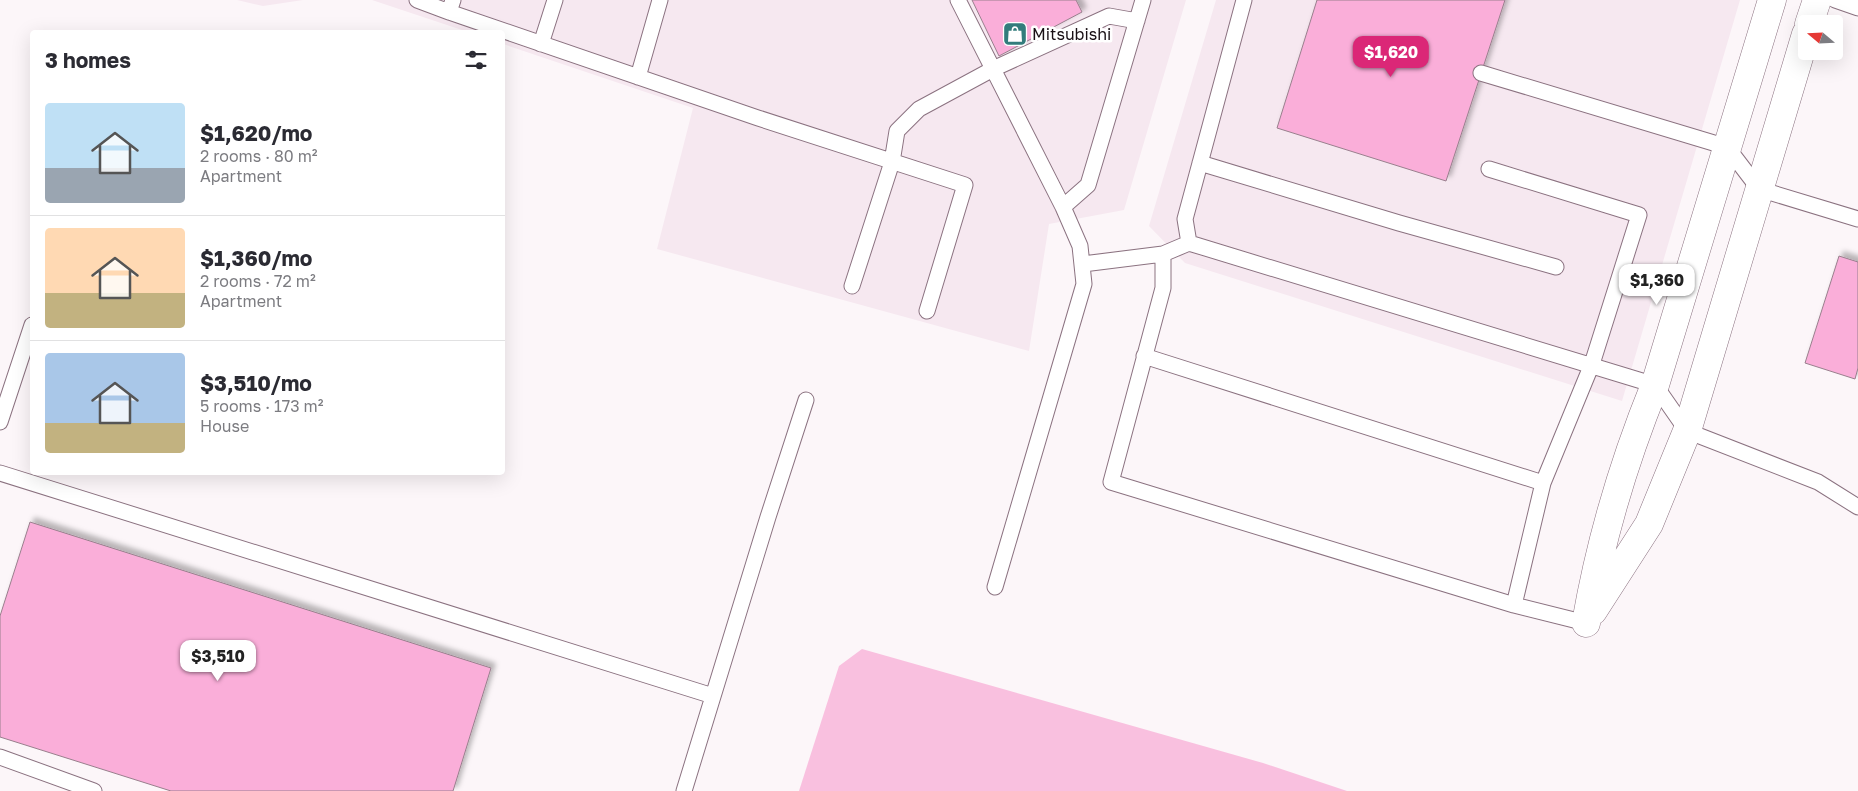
<!DOCTYPE html>
<meta charset="utf-8">
<style>
body{margin:0;font-family:"Golos Text",sans-serif;background:#f2f2f3;color:#2b2b33;height:100vh;display:flex;flex-direction:column;font-size:19px;white-space:nowrap}
*{box-sizing:border-box;margin:0}
p{font-size:16px;color:#7c7c81}
.icon{flex:none;width:28px;height:28px;fill:none;stroke:currentColor;stroke-width:2;stroke-linecap:round;stroke-linejoin:round}
.map{position:relative;flex:1;overflow:hidden}
.panel{position:absolute;left:30px;top:30px;width:475px;height:445px;display:flex;flex-direction:column;background:#fff;border-radius:5px;box-shadow:0 5px 20px #0002}
.panel>*{flex:none}
.needle{width:32px;rotate:289deg}
.controls{position:absolute;left:1798px;top:15px;display:grid;gap:10px}
.controls a{display:grid;place-items:center;width:45px;height:45px;border-radius:5px;background:#fff;box-shadow:0 5px 20px #0002;font-size:25px}
.price{position:absolute;translate:-50% -42px;padding:0 11px;border-radius:10px;background:#fff;color:#222;font-size:16px;line-height:32px;filter:drop-shadow(0 1px 2px #0008)}
.price::after{content:'';position:absolute;left:50%;top:30px;width:15px;height:11px;margin-left:-8px;background:inherit;clip-path:polygon(0 0,100% 0,50% 100%)}
.price.on{background:#db2777;color:#fff}
ul{padding:0;list-style:none}
li{display:flex;align-items:center;gap:15px;height:125px;padding:0 15px}
li+li{border-top:1px solid #e1e1e2}
li span{display:grid;place-items:center;flex:none;width:140px;height:100px;border-radius:5px;color:#555}
li>.icon{margin-inline-start:auto}
span .icon{width:60px;height:60px;fill:#fffc;stroke-width:1}
li b{font-size:21px}
h2{display:flex;justify-content:space-between;align-items:center;height:60px;padding:0 15px;font-size:21px}
.map>svg:first-child{display:block}
.built{fill:#f6e8f0}
.water{fill:#f9c0df}
.building{fill:#faaed9;stroke:#997f8d;filter:url(#shadow)}
.lines{fill:none;stroke-linecap:round;stroke-linejoin:round}
.lane-casing{stroke:#8b7280;stroke-width:17}
.street-casing{stroke:#8b7280;stroke-width:29}
.lane{stroke:#fff;stroke-width:15}
.street{stroke:#fff;stroke-width:28}
.labels{text-anchor:middle;dominant-baseline:central;stroke-width:5;stroke-linejoin:round;paint-order:stroke}
.poi-label{font-size:16px;fill:#180f14;stroke:#fff;text-anchor:start}
</style>
<div class="map">
<svg width="1858" height="791" viewBox="0 0 1858 791">
<defs>
<filter id="shadow"><feDropShadow dx="4.5" dy="-4.5" stdDeviation="2.5" flood-color="#0004"/></filter>
</defs>
<rect width="100%" height="100%" fill="#fcf6f9"/>
<path class="built" d="M 237,0 L 303,0 L 263,6 Z
M 372,0 L 1186,0 L 1124,210 L 1049,224 L 1029,351 L 657,249 L 693,108 L 503,44 L 502,32 L 468,32 Z
M 1216,0 L 1740,0 L 1622,401 L 1185,263 L 1149,226 Z"/>
<path class="water" d="M 862,649 L 1263,763 L 1347,791 L 799,791 L 839,666 Z"/>
<path class="building" d="M 972,0 L 1076,0 L 1082,12 L 999,56 Z
M 1317,0 L 1505,0 L 1446,181 L 1277,128 Z
M 1839,256 L 1858,262 L 1858,368 L 1855,379 L 1805,363 Z
M 30,522 L 491,668 L 453,791 L 171,791 L 0,737 L 0,616 Z"/>
<g class="lines">
<defs>
<path id="lane" d="M 417,0 L 449,12
M 453,0 L 449,12 L 758,118 L 965,185 L 927,311
M 958,0 L 1063,207 L 1080,246 L 1084,284 L 995,587
M 1835,0 L 1858,8
M 541,44 L 555,0
M 1481,73 L 1727,147 L 1759,189 L 1858,219
M 638,77 L 660,0
M 1200,163 L 1399,223 L 1556,267
M 1489,169 L 1639,215 L 1592,364 L 1543,483
M 1063,207 L 1088,185 L 1143,0
M 1189,243 L 1185,219 L 1244,0
M 1163,254 L 1189,243 L 1655,385 L 1687,431 L 1818,482 L 1858,507
M 1083,264 L 1163,254 L 1163,288 L 1111,482 L 1514,605 L 1586,623
M 852,286 L 892,162 L 897,131 L 919,109 L 993,69 L 1109,16 L 1137,21
M 1144,356 L 1543,483 L 1514,605
M 0,422 L 32,325
M 0,473 L 713,696
M 0,757 L 94,791
M 684,791 L 768,517 L 806,400"/>
<path id="street" d="M 1809,24 L 1817,0
M 1593,611 L 1649,524 L 1687,431 L 1806,34
M 1586,623 C 1600,542 1624,461 1655,385 L 1772,0"/>
</defs>
<use href="#lane" class="lane-casing"/>
<use href="#street" class="street-casing"/>
<use href="#lane" class="lane"/>
<use href="#street" class="street"/>
</g>
<defs>
<symbol id="shop-square" viewBox="-11 -11 22 22"><rect x="-9" y="-9" width="18" height="18" rx="4" fill="#337c7c" stroke="#fff"/><path d="M-5-2.5h2.3a2.7 3.5 0 0 1 5.4 0H5L5.5 6h-11ZM-1.5-2.5h3a1.5 2.3 0 0 0-3 0Z" fill="#fff"/></symbol>
</defs>
<g fill-rule="evenodd">
<use href="#shop-square" x="1001" y="20" width="28" height="28"/>
</g>
<g class="labels">
<g class="poi-label">
<text x="1032" y="34">Mitsubishi</text>
</g>
</g>
</svg>
<div class="controls">
<a><svg class="needle" viewBox="-14 -14 28 28"><path d="M0-13l5 13h-10z" fill="#e53935"/><path d="M0 13l5-13h-10z" fill="#7c7c81"/></svg></a>
</div>
<b class="price on" style="left:1391px;top:78px">$1,620</b>
<b class="price" style="left:1657px;top:306px">$1,360</b>
<b class="price" style="left:218px;top:682px">$3,510</b>
<section class="panel">
<h2>3 homes<svg class="icon" aria-label="filters" viewBox="0 0 24 24"><path d="M4 7h16M4 17h16"/><circle cx="9" cy="7" r="2"/><circle cx="15" cy="17" r="2"/></svg></h2>
<ul>
<li><span style="background:linear-gradient(#bfe0f5 65%,#9aa5b1 0)"><svg class="icon" aria-label="home" viewBox="0 0 24 24"><path d="M3 11l9-7 9 7M6 9v11h12V9"/></svg></span><div><b>$1,620/mo</b><p>2 rooms · 80 m²</p><p>Apartment</p></div></li>
<li><span style="background:linear-gradient(#ffd9b3 65%,#c2b280 0)"><svg class="icon" aria-label="home" viewBox="0 0 24 24"><path d="M3 11l9-7 9 7M6 9v11h12V9"/></svg></span><div><b>$1,360/mo</b><p>2 rooms · 72 m²</p><p>Apartment</p></div></li>
<li><span style="background:linear-gradient(#a9c7e8 70%,#c2b280 0)"><svg class="icon" aria-label="home" viewBox="0 0 24 24"><path d="M3 11l9-7 9 7M6 9v11h12V9"/></svg></span><div><b>$3,510/mo</b><p>5 rooms · 173 m²</p><p>House</p></div></li>
</ul>
</section>
</div>
